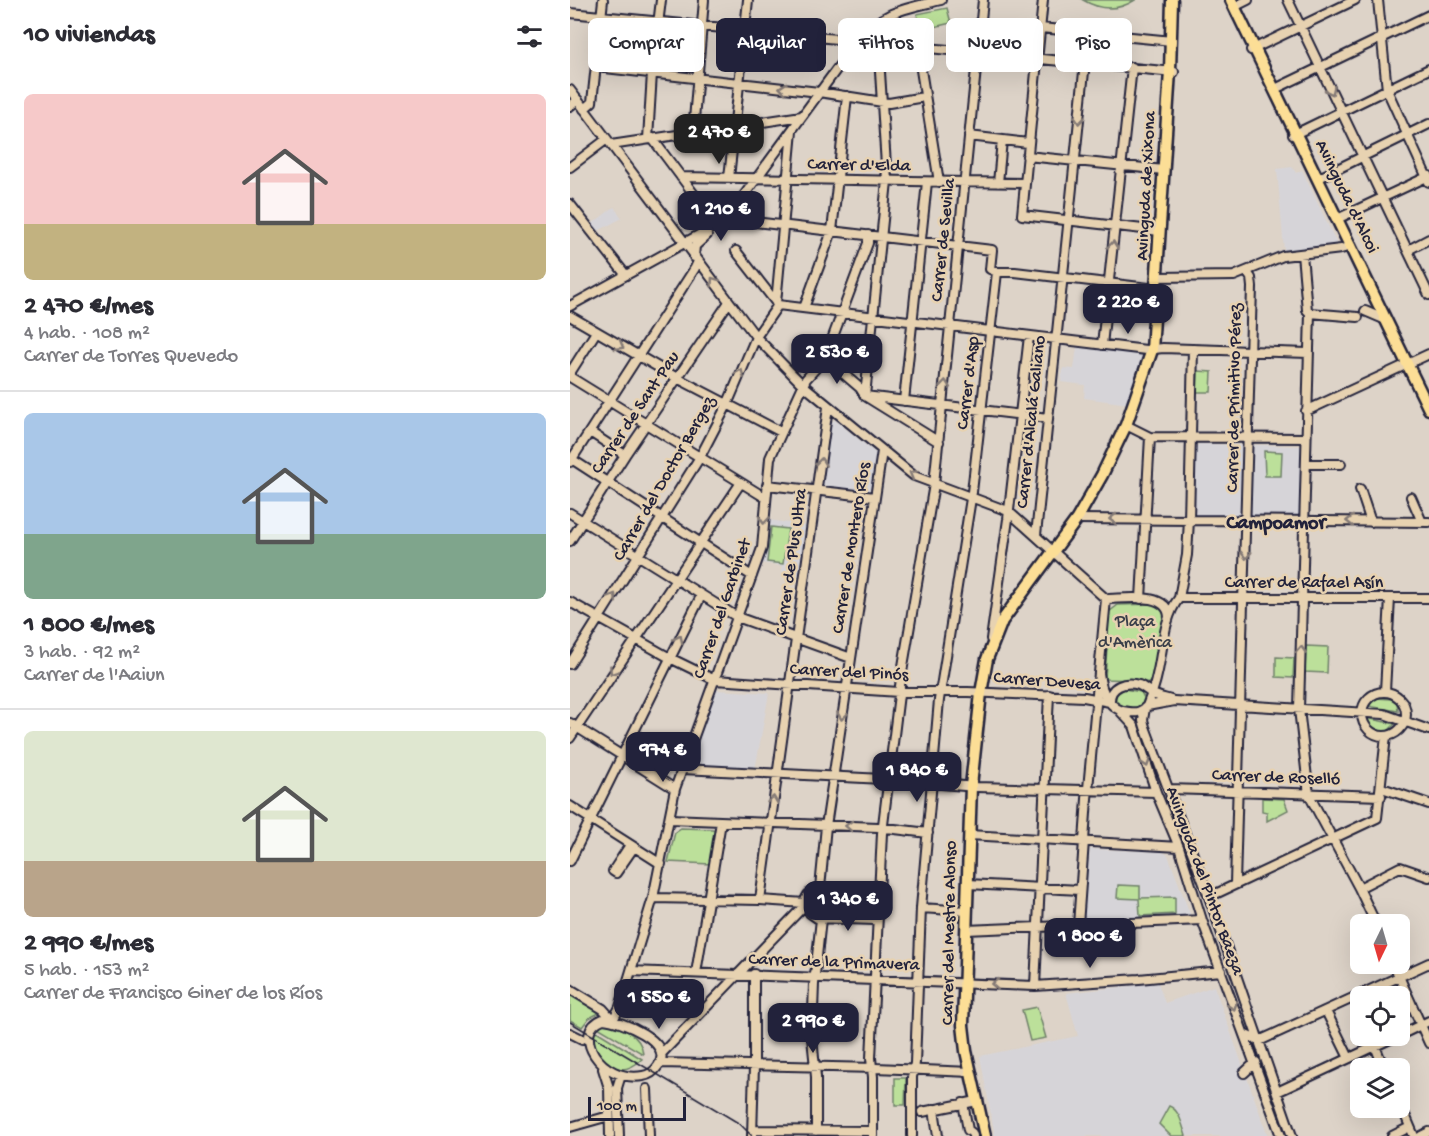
<!DOCTYPE html>
<html lang="es">
<meta charset="utf-8">
<style>
body{margin:0;font-family:"Gochi Hand",sans-serif;background:#f2f2f3;color:#2b2b33;height:100vh;display:flex;flex-direction:column;font-size:22px;white-space:nowrap}
*{box-sizing:border-box;margin:0}
p{font-size:20px;color:#7c7c81}
.icon{flex:none;width:33px;height:33px;fill:none;stroke:currentColor;stroke-width:2;stroke-linecap:round;stroke-linejoin:round}
.map{position:relative;flex:1;overflow:hidden}
.drawer{display:flex;flex-direction:column;background:#fff;width:570px}
.drawer>*{flex:none}
.top-card{position:absolute;left:18px;top:18px;width:570px;height:54px;display:flex;gap:12px}
.needle{width:39px;rotate:185deg}
.fabs{position:absolute;left:780px;top:914px;display:grid;gap:12px}
.fabs a{display:grid;place-items:center;width:60px;height:60px;border-radius:9px;background:#fff;box-shadow:0 6px 24px #0002;font-size:30px}
.scale{position:absolute;left:18px;bottom:15px;width:98px;box-sizing:border-box;padding-left:6px;border:3px solid #22223b;border-top:0;font-size:16px;line-height:21px;white-space:nowrap;color:#22223b;-webkit-text-stroke:4px #e7d2b1;paint-order:stroke}
.price{position:absolute;translate:-50% -51px;padding:0 14px;border-radius:12px;background:#22223b;color:#fff;font-size:20px;line-height:39px;filter:drop-shadow(0 2px 3px #0008)}
.price::after{content:'';position:absolute;left:50%;top:36px;width:18px;height:14px;margin-left:-9px;background:inherit;clip-path:polygon(0 0,100% 0,50% 100%)}
.price.on{background:#222;color:#fff}
ul{padding:0;list-style:none}
li{display:grid;align-content:center;gap:12px;height:318px;padding:0 24px}
li+li{border-top:2px solid #e1e1e2}
li span{display:grid;place-items:center;height:186px;border-radius:9px;color:#555}
li>.icon{margin-inline-start:auto}
span .icon{width:108px;height:108px;fill:#fffc;stroke-width:1}
li b{font-size:26px}
h2{display:flex;justify-content:space-between;align-items:center;height:72px;padding:0 24px;font-size:26px}
.pill{padding:0 21px;border-radius:9px;background:#fff;box-shadow:0 6px 24px #0002;font-size:21px;line-height:54px}
.pill.on{background:#22223b;color:#fff}
main{display:flex;flex:1;min-height:0}
.map>svg:first-child{display:block}
.built{fill:#d6d4d8}
.green{fill:#bce09a;stroke:#6f816a;stroke-width:1.5}
.lines{fill:none;stroke-linecap:round;stroke-linejoin:round}
.minor-casing{stroke:#22223b;stroke-width:12}
.major-casing{stroke:#22223b;stroke-width:15}
.minor{stroke:#e7d2b1;stroke-width:8}
.major{stroke:#fcde96;stroke-width:10}
.tram{stroke:#22223b;stroke-width:1.5}
.oneway{stroke:#847a76}
.labels{text-anchor:middle;dominant-baseline:central;stroke-width:5;stroke-linejoin:round;paint-order:stroke}
.street-label{font-size:18px;fill:#22223b;stroke:#e7d2b1}
.park-label{font-size:18px;fill:#393e49;stroke:#e7d2b1}
.neighbourhood-label{font-size:20px;font-weight:bold;fill:#22223b;stroke:#e7d2b1}
</style>
<main>
<section class="drawer">
<h2>10 viviendas<svg class="icon" aria-label="filters" viewBox="0 0 24 24"><path d="M4 7h16M4 17h16"/><circle cx="9" cy="7" r="2"/><circle cx="15" cy="17" r="2"/></svg></h2>
<ul>
<li><span style="background:linear-gradient(#f6c9c9 70%,#c2b280 0)"><svg class="icon" aria-label="home" viewBox="0 0 24 24"><path d="M3 11l9-7 9 7M6 9v11h12V9"/></svg></span><div><b>2 470 €/mes</b><p>4 hab. · 108 m²</p><p>Carrer de Torres Quevedo</p></div></li>
<li><span style="background:linear-gradient(#a9c7e8 65%,#7fa58c 0)"><svg class="icon" aria-label="home" viewBox="0 0 24 24"><path d="M3 11l9-7 9 7M6 9v11h12V9"/></svg></span><div><b>1 800 €/mes</b><p>3 hab. · 92 m²</p><p>Carrer de l'Aaiun</p></div></li>
<li><span style="background:linear-gradient(#dfe7d0 70%,#b9a48a 0)"><svg class="icon" aria-label="home" viewBox="0 0 24 24"><path d="M3 11l9-7 9 7M6 9v11h12V9"/></svg></span><div><b>2 990 €/mes</b><p>5 hab. · 153 m²</p><p>Carrer de Francisco Giner de los Ríos</p></div></li>
</ul>
</section>
<div class="map">
<svg width="859" height="1136" viewBox="0 0 859 1136">
<rect width="100%" height="100%" fill="#ddd3c8"/>
<filter id="ink" filterUnits="userSpaceOnUse"><feTurbulence type="fractalNoise" baseFrequency=".0167" numOctaves="2"/><feDisplacementMap in="SourceGraphic" scale="12" xChannelSelector="R" yChannelSelector="G"/><feConvolveMatrix kernelMatrix="1 2 1 2 8 2 1 2 1" color-interpolation-filters="sRGB"/></filter>
<g filter="url(#ink)">
<path class="built" d="M 722,167 L 726,173 L 732,170 L 767,244 L 765,247 L 716,251 L 714,250 L 707,169 Z
M 44,207 L 52,218 L 28,231 L 22,224 Z
M 507,347 L 572,355 L 575,358 L 559,404 L 514,398 L 515,385 L 491,382 L 493,368 L 504,369 Z
M 265,420 L 307,454 L 301,491 L 252,485 L 261,422 Z
M 629,444 L 670,445 L 674,448 L 671,518 L 623,517 L 625,448 Z
M 683,445 L 732,446 L 730,515 L 726,518 L 685,518 L 681,515 Z
M 199,520 L 238,526 L 231,576 L 212,573 L 212,566 L 191,563 L 196,545 Z
M 146,690 L 199,693 L 185,770 L 122,766 L 120,764 Z
M 520,849 L 593,852 L 598,855 L 620,914 L 617,918 L 513,922 Z
M 588,983 L 595,1003 L 644,986 L 698,1136 L 425,1136 L 410,1056 L 508,1036 L 496,993 Z"/>
<path class="green" d="M 513,0 L 565,0 C 548,11 530,10 513,0 Z
M 377,8 L 381,23 L 351,30 L 347,14 Z
M 628,371 L 642,372 L 641,392 L 627,392 Z
M 694,451 L 712,452 L 711,476 L 695,476 Z
M 201,527 L 218,529 L 213,564 L 197,562 Z
M 585,604 L 592,608 L 596,616 L 580,683 L 567,680 L 535,679 L 539,612 L 548,605 Z
M 736,646 L 758,647 L 757,673 L 735,672 Z
M 706,657 L 724,658 L 723,678 L 706,677 Z
M 554,689 L 571,692 L 574,698 L 572,705 C 564,710 552,710 546,703 L 546,695 Z
M 806,698 L 821,699 L 827,703 L 828,711 L 798,706 L 801,701 Z
M 796,718 L 825,724 L 818,731 C 807,732 799,729 796,718 Z
M 692,798 L 714,799 L 718,810 L 697,821 L 697,812 L 692,811 Z
M 111,828 L 143,829 L 146,833 L 141,864 L 98,862 L 105,832 Z
M 548,885 L 570,886 L 570,898 L 605,897 L 605,914 L 570,916 L 569,899 L 547,898 Z
M 0,993 L 31,1012 L 19,1018 L 12,1027 L 0,1020 Z
M 467,1007 L 476,1038 L 460,1041 L 452,1010 Z
M 33,1024 C 50,1025 72,1035 73,1054 L 26,1026 Z
M 23,1029 L 72,1059 C 49,1081 35,1063 17,1046 Z
M 325,1078 L 336,1078 L 335,1105 L 325,1105 Z
M 599,1106 C 610,1110 612,1125 616,1136 L 601,1136 L 589,1124 Z"/>
<g class="lines">
<defs>
<path id="minor" d="M 473,0 L 452,215 L 590,231
M 718,0 L 859,295
M 808,0 L 817,90 L 859,182
M 664,7 L 678,0
M 0,13 L 604,72
M 471,28 L 602,41
M 347,45 L 369,182
M 681,50 L 785,0
M 26,67 L 249,92 L 319,103 L 354,97
M 705,89 L 859,15
M 0,90 L 186,337 L 233,385 L 344,476 L 438,511 L 536,599
M 0,106 L 8,100
M 14,109 L 22,102 L 33,0
M 123,132 L 134,0
M 723,135 L 859,69
M 399,136 L 458,143
M 82,138 L 147,225
M 78,139 L 82,73 L 91,0
M 41,145 L 232,116
M 457,156 L 594,170
M 0,167 L 37,139
M 111,177 L 454,183
M 159,178 L 178,0
M 749,178 L 859,124
M 428,183 L 432,140
M 0,204 L 55,274
M 163,209 L 163,215 L 168,220 L 422,250 L 420,269 L 427,272 L 445,272 L 587,289
M 767,219 L 859,176
M 838,250 L 859,239
M 166,251 L 208,305 L 576,350 L 593,348 L 738,353
M 732,254 L 737,310 L 740,313 L 729,709 L 739,795 L 789,888 L 806,924
M 124,257 L 125,246 L 137,235
M 588,277 L 664,276 L 713,256 L 771,249 L 781,246
M 206,303 L 222,131
M 0,306 L 156,220 L 288,40 C 315,10 334,9 371,0
M 234,308 L 262,231 L 277,96
M 795,311 L 816,320
M 740,313 L 788,317
M 0,316 L 107,378 L 211,432
M 532,345 L 562,67
M 255,358 L 290,388 L 295,396 L 369,442
M 0,373 L 26,332
M 0,377 L 196,498
M 295,396 L 317,181 L 308,41
M 295,396 L 478,418
M 334,401 L 357,182
M 736,411 L 859,354
M 556,425 L 580,437 L 736,438
M 20,432 L 55,455
M 0,458 L 182,576
M 0,462 L 125,268 L 128,261
M 736,464 L 771,464
M 197,485 L 305,497
M 790,489 L 801,522
M 841,497 L 852,522
M 0,513 L 167,617 L 281,658
M 507,519 L 859,522
M 466,535 L 515,62
M 0,541 L 55,455 L 159,302
M 609,598 L 859,598
M 536,599 C 554,599 598,591 599,617
M 571,599 L 580,437
M 0,602 L 100,658 L 145,680 L 329,692 L 398,692 L 514,697 L 540,702
M 421,639 L 438,519 L 459,336
M 0,664 L 130,457 L 157,405 L 186,337 L 208,305
M 529,673 C 531,691 539,711 559,712 C 567,713 571,712 577,706 C 581,696 585,685 587,675 C 593,651 593,618 609,598 L 617,555 L 619,520 L 623,349
M 815,691 L 820,598
M792 714a22 22 0 1 1 44 0a22 22 0 1 1-44 0Z
M 540,702 C 539,686 555,681 569,685 C 574,687 577,691 582,693 C 587,697 595,698 601,700
M 577,706 L 604,701 L 814,714 L 859,730
M 575,708 L 573,720 L 575,727 L 639,897 L 722,1136
M 551,712 L 564,726 L 586,792 L 609,847 L 632,920 L 711,1136
M 0,723 L 105,789
M 0,738 L 170,484
M 113,769 L 313,779 L 406,787 L 586,792
M 812,788 L 859,804
M 600,789 L 811,796
M 0,806 L 91,864
M 100,819 L 308,827 L 358,833
M 399,835 L 609,847
M 60,845 L 43,871 L 46,873 L 64,847
M 0,861 L 131,596
M 398,884 L 510,890
M 665,884 L 682,287 L 681,278 L 677,272
M 789,888 L 830,867 L 859,877
M 639,897 L 807,818 L 816,736
M 83,898 L 190,900 L 235,903
M 190,900 L 258,407
M 351,908 L 397,911
M 306,920 L 247,918 L 240,913 L 235,903 C 236,894 242,889 250,888 L 256,826 L 312,451
M 508,925 L 517,799 L 536,599
M 396,930 L 632,920
M 823,963 L 859,1043
M 61,971 L 465,986 L 569,979 L 651,971
M 126,973 L 151,822
M 465,986 L 479,695
M 0,989 L 33,1009 L 42,1019
M 756,1011 L 779,1058
M 33,1019 C 50,1020 106,1042 88,1066 C 84,1072 79,1075 73,1076 C 30,1083 0,1032 33,1019 Z
M 43,1020 L 50,1007 L 83,898 L 105,789 L 192,548 L 200,458 L 236,379 L 255,358 L 298,243 L 298,235
M 0,1033 L 12,1039
M 674,1034 L 689,1041 L 859,963
M 830,1035 L 859,1021
M 805,1046 L 814,1068
M 91,1054 L 235,905
M 91,1063 L 306,1068 L 401,1072
M 33,1069 L 39,1088 L 40,1136
M 674,1073 L 686,1062
M 77,1089 L 79,1136
M 707,1092 L 829,1035
M 393,1103 L 398,1130 L 402,1133 L 403,1136
M 830,1103 L 844,1136
M 364,1109 L 368,1136
M 352,1112 L 407,1101
M 0,1127 L 39,1116
M 182,1130 L 303,1131
M 246,1131 L 246,1077 L 242,1038 L 244,984 L 251,919
M 49,1136 L 47,1088 L 51,1075
M 182,1136 L 184,1066 L 184,974
M 303,1136 L 303,1077 L 301,1058 L 312,833 L 331,678 L 364,484 L 413,0
M 342,1136 L 342,1077 L 345,1063 L 351,908 L 369,700 L 402,492 L 427,272
M 822,1136 L 840,1127
M 851,1136 L 859,1132"/>
<path id="major" d="M 661,0 L 859,409
M 415,1136 L 396,1051 L 393,1025 L 401,786 L 411,693 L 417,659 L 432,621 L 507,519 L 532,475 L 556,425 L 582,350 L 600,71 L 602,0"/>
</defs>
<use href="#minor" class="minor-casing"/>
<use href="#major" class="major-casing"/>
<use href="#minor" class="minor"/>
<use href="#major" class="major"/>
<path class="tram" d="M 0,1022 L 170,1124 L 182,1136"/>
</g>
<defs><path id="oneway-chevron" d="M-2-3.5L2.5 0L-2 3.5" fill="none" stroke-width="1.6" stroke-linecap="round" stroke-linejoin="round" transform="scale(1.5)"/></defs>
<g class="oneway">
<use href="#oneway-chevron" transform="translate(213 88) rotate(-174)"/>
<use href="#oneway-chevron" transform="translate(761 91) rotate(65)"/>
<use href="#oneway-chevron" transform="translate(509 120) rotate(96)"/>
<use href="#oneway-chevron" transform="translate(543 245) rotate(-84)"/>
<use href="#oneway-chevron" transform="translate(144 281) rotate(-126)"/>
<use href="#oneway-chevron" transform="translate(50 346) rotate(30)"/>
<use href="#oneway-chevron" transform="translate(170 373) rotate(-67)"/>
<use href="#oneway-chevron" transform="translate(375 384) rotate(-84)"/>
<use href="#oneway-chevron" transform="translate(251 462) rotate(-83)"/>
<use href="#oneway-chevron" transform="translate(343 474) rotate(-149)"/>
<use href="#oneway-chevron" transform="translate(543 519) rotate(-180)"/>
<use href="#oneway-chevron" transform="translate(194 520) rotate(95)"/>
<use href="#oneway-chevron" transform="translate(780 521) rotate(-180)"/>
<use href="#oneway-chevron" transform="translate(676 555) rotate(92)"/>
<use href="#oneway-chevron" transform="translate(43 597) rotate(-58)"/>
<use href="#oneway-chevron" transform="translate(109 639) rotate(-64)"/>
<use href="#oneway-chevron" transform="translate(731 650) rotate(-88)"/>
<use href="#oneway-chevron" transform="translate(43 671) rotate(124)"/>
<use href="#oneway-chevron" transform="translate(272 716) rotate(98)"/>
<use href="#oneway-chevron" transform="translate(576 763) rotate(72)"/>
<use href="#oneway-chevron" transform="translate(203 800) rotate(-82)"/>
<use href="#oneway-chevron" transform="translate(279 826) rotate(-178)"/>
<use href="#oneway-chevron" transform="translate(425 984) rotate(-177)"/>
<use href="#oneway-chevron" transform="translate(663 1006) rotate(70)"/>
</g>
</g>
<g class="labels">
<g class="street-label">
<text transform="translate(289 166) rotate(1)">Carrer d'Elda</text>
<text transform="translate(577 186) rotate(-87)">Avinguda de Xixona</text>
<text transform="translate(776 197) rotate(64)">Avinguda d'Alcoi</text>
<text transform="translate(374 240) rotate(-84)">Carrer de Sevilla</text>
<text transform="translate(399 383) rotate(-83)">Carrer d'Asp</text>
<text transform="translate(665 398) rotate(-89)">Carrer de Primitivo Pérez</text>
<text transform="translate(66 413) rotate(-56)">Carrer de Sant Pau</text>
<text transform="translate(462 422) rotate(-84)">Carrer d'Alcalá Galiano</text>
<text transform="translate(95 479) rotate(-60)">Carrer del Doctor Bergez</text>
<text transform="translate(282 548) rotate(-81)">Carrer de Montero Ríos</text>
<text transform="translate(222 562) rotate(-82)">Carrer de Plus Ultra</text>
<text x="734" y="583">Carrer de Rafael Asín</text>
<text transform="translate(153 609) rotate(-71)">Carrer del Garbinet</text>
<text transform="translate(279 673) rotate(3)">Carrer del Pinós</text>
<text transform="translate(477 682) rotate(4)">Carrer Devesa</text>
<text transform="translate(706 778) rotate(2)">Carrer de Roselló</text>
<text transform="translate(634 881) rotate(70)">Avinguda del Pintor Baeza</text>
<text transform="translate(380 933) rotate(-89)">Carrer del Mestre Alonso</text>
<text transform="translate(264 963) rotate(2)">Carrer de la Primavera</text>
</g>
<g class="park-label">
<text x="565" y="622">Plaça<tspan x="565" dy="21">d'Amèrica</tspan></text>
</g>
<g class="neighbourhood-label">
<text x="706" y="524">Campoamor</text>
</g>
</g>
</svg>
<div class="fabs">
<a><svg class="needle" viewBox="-14 -14 28 28"><path d="M0-13l5 13h-10z" fill="#e53935"/><path d="M0 13l5-13h-10z" fill="#7c7c81"/></svg></a>
<a><svg class="icon" aria-label="locate" viewBox="0 0 24 24"><circle cx="12" cy="12" r="6"/><path d="M12 2v4M12 18v4M2 12h4M18 12h4"/></svg></a>
<a><svg class="icon" aria-label="layers" viewBox="0 0 24 24"><path d="M12 4l9 5-9 5-9-5zM3 14l9 5 9-5"/></svg></a>
</div>
<div class="scale">100 m</div>
<b class="price on" style="left:149px;top:165px">2 470 €</b>
<b class="price" style="left:151px;top:242px">1 210 €</b>
<b class="price" style="left:558px;top:335px">2 220 €</b>
<b class="price" style="left:267px;top:385px">2 530 €</b>
<b class="price" style="left:93px;top:783px">974 €</b>
<b class="price" style="left:347px;top:803px">1 840 €</b>
<b class="price" style="left:278px;top:932px">1 340 €</b>
<b class="price" style="left:520px;top:969px">1 800 €</b>
<b class="price" style="left:89px;top:1030px">1 550 €</b>
<b class="price" style="left:243px;top:1054px">2 990 €</b>
<div class="top-card">
<a class="pill">Comprar</a>
<a class="pill on">Alquilar</a>
<a class="pill">Filtros</a>
<a class="pill">Nuevo</a>
<a class="pill">Piso</a>
</div>
</div>
</main>
